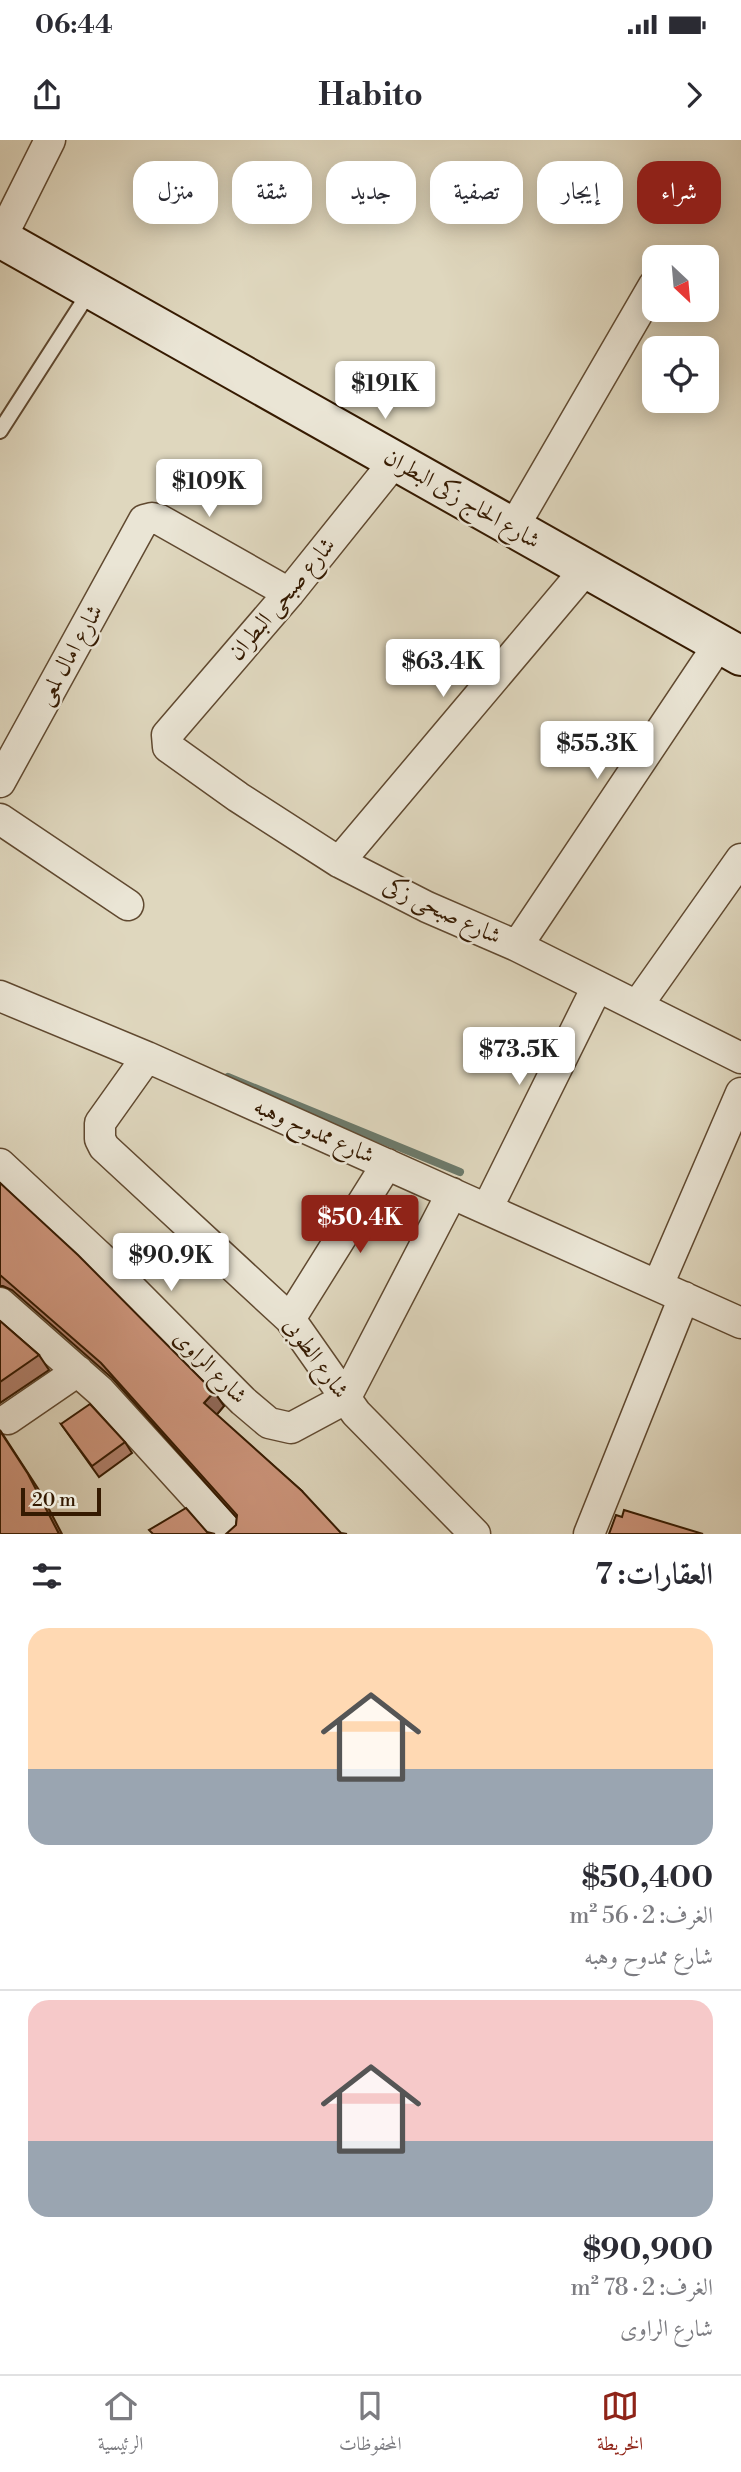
<!DOCTYPE html>
<html lang="ar">
<meta charset="utf-8">
<style>
body{margin:0;font-family:"Libre Bodoni",Amiri,serif;background:#f2f2f3;color:#2b2b33;direction:rtl;height:100vh;display:flex;flex-direction:column;font-size:26px;white-space:nowrap}
*{box-sizing:border-box;margin:0}
p{font-size:23px;color:#7c7c81}
.icon{flex:none;width:38px;height:38px;fill:none;stroke:currentColor;stroke-width:2;stroke-linecap:round;stroke-linejoin:round}
.map{position:relative;height:1394px;overflow:hidden;direction:ltr}
.details{display:flex;flex-direction:column;background:#fff;flex:1}
.details>*{flex:none}
.hud{position:absolute;left:21px;top:21px;width:700px;height:63px;direction:rtl;display:flex;gap:14px}
.needle{width:46px;rotate:154deg}
.buttons{position:absolute;left:642px;top:105px;display:grid;gap:14px}
.buttons a{display:grid;place-items:center;width:77px;height:77px;border-radius:14px;background:#fff;box-shadow:0 4px 18px #0003;font-size:35px}
.scale{position:absolute;left:21px;bottom:18px;width:80px;box-sizing:border-box;padding-left:7px;border:4px solid #351a01;border-top:0;font-size:19px;line-height:24px;white-space:nowrap;color:#351a01;-webkit-text-stroke:5px #eae5d5;paint-order:stroke}
.price{position:absolute;translate:-50% -60px;padding:0 16px;border-radius:7px;background:#fff;color:#222;font-size:23px;line-height:46px;filter:drop-shadow(0 2px 4px #0008)}
.price::after{content:'';position:absolute;left:50%;top:42px;width:21px;height:16px;margin-left:-10px;background:inherit;clip-path:polygon(0 0,100% 0,50% 100%)}
.price.selected{background:#8f2418;color:#fff}
ul{padding:0;list-style:none}
li{display:grid;align-content:center;gap:14px;height:371px;padding:0 28px}
li+li{border-top:2px solid #e1e1e2}
li span{display:grid;place-items:center;height:217px;border-radius:21px;color:#555}
li>.icon{margin-inline-start:auto}
span .icon{width:126px;height:126px;fill:#fffc;stroke-width:1}
li b{font-size:30px}
h2{display:flex;justify-content:space-between;align-items:center;height:84px;padding:0 28px;font-size:30px}
.pill{padding:0 24px;border-radius:21px;background:#fff;box-shadow:0 4px 18px #0003;font-size:24px;line-height:63px}
.pill.selected{background:#8f2418;color:#fff}
.status{display:flex;justify-content:space-between;align-items:center;height:49px;padding:0 35px;background:#fff;direction:ltr}
.status svg{height:19px;fill:currentColor}
header{display:flex;justify-content:space-between;align-items:center;height:91px;padding:0 28px;background:#fff;font-size:32px;font-weight:800}
.tabs{display:flex;justify-content:space-around;align-items:center;height:98px;border-top:2px solid #e1e1e2;background:#fff;font-size:19px;color:#7c7c81}
.tabs a{display:grid;justify-items:center;gap:4px}
.tabs .selected{color:#8f2418}
.map>svg:first-child{display:block}
.lines{fill:none;stroke-linecap:round;stroke-linejoin:round}
.stream{stroke:#6d7a6b;stroke-width:8}
.lane-casing{stroke:#604930;stroke-width:18}
.street-casing{stroke:#604930;stroke-width:33}
.secondary-casing{stroke:#351a01;stroke-width:42}
.lane{stroke:#eae5d5;stroke-width:14}
.street{stroke:#eae5d5;stroke-width:30}
.secondary{stroke:#eae5d5;stroke-width:38}
.wall{fill:#b0806b;stroke:#351a01;stroke-width:2}
.shaded-wall{fill:#906857;stroke:#351a01;stroke-width:2}
.building{fill:#cd957c;stroke:#351a01;stroke-width:2}
.labels{text-anchor:middle;dominant-baseline:central;stroke-width:5;stroke-linejoin:round;paint-order:stroke}
.street-label{font-size:23px;fill:#351a01;stroke:#eae5d5}
</style>
<div class="status"><b>06:44</b><svg viewBox="0 0 49 12"><path d="M0 12V9h3v3zM5 12V6h3v6zM10 12V3h3v9zM15 12V0h3v12zM26 1h20v11H26zM47 4h2v5h-2z"/></svg></div>
<header><svg class="icon" aria-label="forward" viewBox="0 0 24 24"><path d="M9 5l7 7-7 7"/></svg>Habito<svg class="icon" aria-label="share" viewBox="0 0 24 24"><path d="M12 15V3M7 8l5-5 5 5M5 13v7h14v-7"/></svg></header>
<div class="map">
<svg width="741" height="1394" viewBox="0 0 741 1394">
<rect width="100%" height="100%" fill="#dfd7be"/>
<filter id="stains"><feTurbulence type="fractalNoise" baseFrequency=".00286" numOctaves="4"/><feColorMatrix values="0 0 0 0 .2 0 0 0 0 .09 0 0 0 0 .02 0 0 0 .5 -.17"/></filter>
<radialGradient id="worn" r=".72"><stop offset=".6" stop-color="#630" stop-opacity="0"/><stop offset="1" stop-color="#630" stop-opacity=".3"/></radialGradient>
<g class="lines">
<path class="stream" d="M 228,937 L 460,1032"/>
<defs>
<path id="lane" d="M 0,291 L 90,151"/>
<path id="street" d="M 1,98 L 50,0
M 395,321 L 289,453 L 167,595 L 168,607 L 238,657 L 339,722 L 427,767 L 517,806 L 741,918
M 513,388 L 654,145
M 0,642 L 144,380 L 152,378 L 160,380 L 289,453
M 0,679 L 128,765
M 339,722 L 586,429
M 517,806 L 719,504
M 0,856 L 147,917 L 741,1183
M 637,866 L 741,719
M 147,917 L 100,983 L 100,999 L 104,1007 L 290,1179 L 356,1273 L 475,1394
M 0,1024 L 100,1117 L 243,1261 L 269,1283 L 291,1288 L 345,1259 L 452,1053
M 487,1069 L 597,847
M 658,1145 L 741,953
M 0,1163 L 100,1251 L 230,1394
M 290,1179 L 387,1024
M 8,1279 L 78,1231
M 589,1394 L 684,1157"/>
<path id="secondary" d="M 0,98 L 741,516"/>
</defs>
<use href="#lane" class="lane-casing"/>
<use href="#street" class="street-casing"/>
<use href="#secondary" class="secondary-casing"/>
<use href="#lane" class="lane"/>
<use href="#street" class="street"/>
<use href="#secondary" class="secondary"/>
</g>
<path class="wall" d="M 0,1043 L 214,1252 L 224,1266 L 216,1275 L 302,1351 L 236,1385 L 237,1378 L 112,1238 L 12,1150 L 3,1146 L 0,1146 Z
M 0,1181 L 39,1215 L 49,1230 L 0,1263 Z
M 61,1284 L 125,1302 L 132,1313 L 99,1337 Z"/>
<path class="shaded-wall" d="M 214,1252 L 224,1266 L 214,1278 L 204,1263 Z
M 0,1290 L 39,1350 L 62,1394 L 59,1394 Z"/>
<path class="building" d="M 0,1043 L 78,1115 L 214,1252 L 204,1263 L 302,1351 L 341,1393 L 347,1394 L 226,1394 L 236,1385 L 237,1375 L 101,1223 L 0,1135 Z
M 0,1181 L 39,1215 L 0,1242 Z
M 90,1264 L 125,1302 L 92,1326 L 61,1284 Z
M 0,1291 L 28,1334 L 59,1394 L 0,1394 Z
M 186,1368 L 207,1392 L 215,1394 L 153,1394 L 149,1390 Z
M 624,1370 L 703,1394 L 609,1394 L 616,1375 L 622,1377 Z"/>
<g class="labels">
<g class="street-label">
<text transform="translate(462 359) rotate(30)">شارع الحاج زكى البطران</text>
<text transform="translate(282 459) rotate(-50)">شارع صبحى البطران</text>
<text transform="translate(70 515) rotate(-61)">شارع امال لمعى</text>
<text transform="translate(442 771) rotate(25)">شارع صبحى زكى</text>
<text transform="translate(314 991) rotate(24)">شارع ممدوح وهبه</text>
<text transform="translate(316 1218) rotate(54)">شارع الطوبى</text>
<text transform="translate(210 1227) rotate(45)">شارع الراوى</text>
</g>
</g>
<rect width="100%" height="100%" filter="url(#stains)"/>
<rect width="100%" height="100%" fill="url(#worn)"/>
</svg>
<div class="buttons">
<a><svg class="needle" viewBox="-14 -14 28 28"><path d="M0-13l5 13h-10z" fill="#e53935"/><path d="M0 13l5-13h-10z" fill="#7c7c81"/></svg></a>
<a><svg class="icon" aria-label="locate" viewBox="0 0 24 24"><circle cx="12" cy="12" r="6"/><path d="M12 2v4M12 18v4M2 12h4M18 12h4"/></svg></a>
</div>
<div class="scale">20 m</div>
<b class="price" style="left:385px;top:281px">$191K</b>
<b class="price" style="left:209px;top:379px">$109K</b>
<b class="price" style="left:443px;top:559px">$63.4K</b>
<b class="price" style="left:597px;top:641px">$55.3K</b>
<b class="price" style="left:519px;top:947px">$73.5K</b>
<b class="price selected" style="left:360px;top:1115px">$50.4K</b>
<b class="price" style="left:171px;top:1153px">$90.9K</b>
<div class="hud">
<a class="pill selected">شراء</a>
<a class="pill">إيجار</a>
<a class="pill">تصفية</a>
<a class="pill">جديد</a>
<a class="pill">شقة</a>
<a class="pill">منزل</a>
</div>
</div>
<section class="details">
<h2>العقارات: 7<svg class="icon" aria-label="filters" viewBox="0 0 24 24"><path d="M4 7h16M4 17h16"/><circle cx="9" cy="7" r="2"/><circle cx="15" cy="17" r="2"/></svg></h2>
<ul>
<li><span style="background:linear-gradient(#ffd9b3 65%,#9aa5b1 0)"><svg class="icon" aria-label="home" viewBox="0 0 24 24"><path d="M3 11l9-7 9 7M6 9v11h12V9"/></svg></span><div><b>$50,400</b><p>الغرف: 2 · 56 m²</p><p>شارع ممدوح وهبه</p></div></li>
<li><span style="background:linear-gradient(#f6c9c9 65%,#9aa5b1 0)"><svg class="icon" aria-label="home" viewBox="0 0 24 24"><path d="M3 11l9-7 9 7M6 9v11h12V9"/></svg></span><div><b>$90,900</b><p>الغرف: 2 · 78 m²</p><p>شارع الراوى</p></div></li>
</ul>
</section>
<nav class="tabs">
<a class="selected"><svg class="icon" aria-label="map" viewBox="0 0 24 24"><path d="M3 6l6-2 6 2 6-2v14l-6 2-6-2-6 2zM9 4v14M15 6v14"/></svg>الخريطة</a>
<a><svg class="icon" aria-label="saved" viewBox="0 0 24 24"><path d="M7 4h10v16l-5-4-5 4z"/></svg>المحفوظات</a>
<a><svg class="icon" aria-label="home" viewBox="0 0 24 24"><path d="M3 11l9-7 9 7M6 9v11h12V9"/></svg>الرئيسية</a>
</nav>
